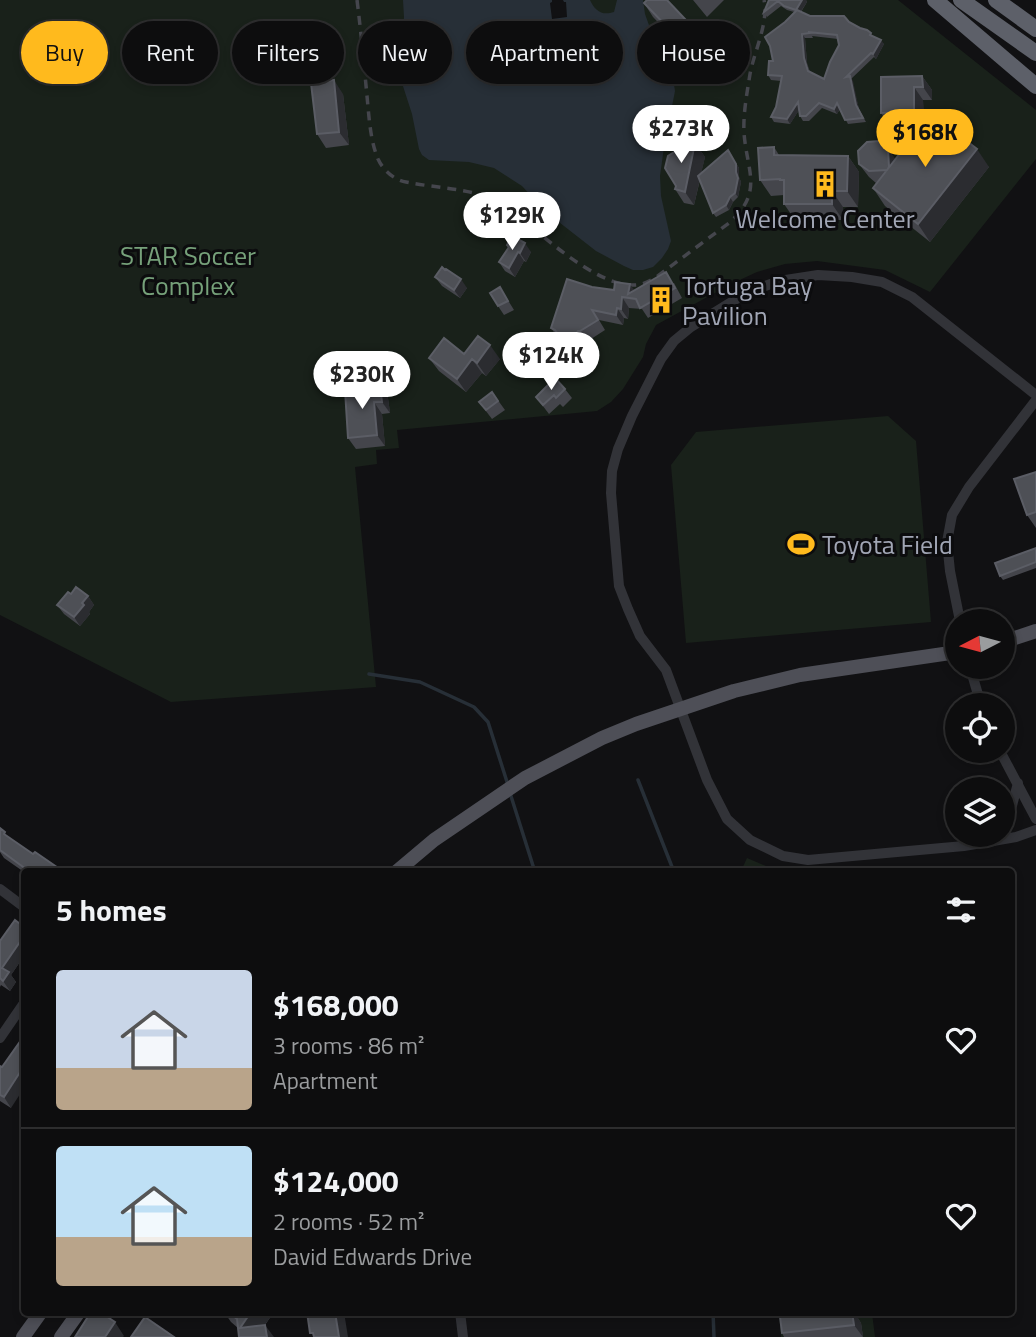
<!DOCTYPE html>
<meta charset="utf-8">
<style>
body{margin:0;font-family:"Titillium Web",sans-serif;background:#161617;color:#f1f3f6;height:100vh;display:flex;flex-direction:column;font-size:26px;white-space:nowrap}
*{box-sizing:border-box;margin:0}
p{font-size:23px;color:#9a9c9e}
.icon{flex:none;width:38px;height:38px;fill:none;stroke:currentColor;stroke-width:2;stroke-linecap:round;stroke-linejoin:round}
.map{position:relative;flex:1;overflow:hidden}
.details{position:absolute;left:21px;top:868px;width:994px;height:448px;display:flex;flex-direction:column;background:#0d0d0e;border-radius:7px;box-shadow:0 4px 10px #0003,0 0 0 2px #2d2d2e}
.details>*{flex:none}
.guide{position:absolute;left:21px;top:21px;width:994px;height:63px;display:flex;gap:14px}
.needle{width:46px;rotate:264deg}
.buttons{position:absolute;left:945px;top:609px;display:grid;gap:14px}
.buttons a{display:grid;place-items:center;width:70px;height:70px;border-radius:50%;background:#0d0d0e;box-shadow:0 4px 10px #0003,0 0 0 2px #2d2d2e;font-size:35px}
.price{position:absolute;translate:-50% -60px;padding:0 16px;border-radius:24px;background:#fff;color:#222;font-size:23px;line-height:46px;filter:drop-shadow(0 2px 4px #0008)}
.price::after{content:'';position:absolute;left:50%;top:42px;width:21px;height:16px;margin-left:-10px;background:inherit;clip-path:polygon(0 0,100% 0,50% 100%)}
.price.active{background:#ffba1d;color:#111}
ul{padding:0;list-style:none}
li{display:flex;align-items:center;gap:21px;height:175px;padding:0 35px}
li+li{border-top:2px solid #2d2d2e}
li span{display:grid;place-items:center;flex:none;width:196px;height:140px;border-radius:7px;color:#555}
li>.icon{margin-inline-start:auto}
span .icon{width:84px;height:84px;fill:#fffc;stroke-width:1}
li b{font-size:30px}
h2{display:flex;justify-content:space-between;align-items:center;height:84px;padding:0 35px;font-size:30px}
.pill{padding:0 24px;border-radius:32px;background:#0d0d0e;box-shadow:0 4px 10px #0003,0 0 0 2px #2d2d2e;font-size:24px;line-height:63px}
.pill.active{background:#ffba1d;color:#111}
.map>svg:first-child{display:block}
.green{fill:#19211a}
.water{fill:#272f37}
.pier{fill:#111113}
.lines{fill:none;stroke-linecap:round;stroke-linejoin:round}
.stream{stroke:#272f37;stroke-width:3.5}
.minor{stroke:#323338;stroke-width:10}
.major{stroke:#4e4f57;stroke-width:14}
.highway{stroke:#5d6069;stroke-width:16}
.rail{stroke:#45464d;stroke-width:3.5;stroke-dasharray:9 7;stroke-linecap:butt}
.wall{fill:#44454b;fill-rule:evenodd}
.shaded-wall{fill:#2b2c30}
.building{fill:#4e5056;stroke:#5b5d65;stroke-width:2;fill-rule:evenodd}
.labels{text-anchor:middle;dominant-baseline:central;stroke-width:6;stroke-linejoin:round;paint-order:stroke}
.poi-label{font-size:26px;fill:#a1a6b5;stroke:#0c0c0e;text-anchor:start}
.park-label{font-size:26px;fill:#76a17a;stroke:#0c0c0e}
</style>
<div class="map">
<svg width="1036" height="1337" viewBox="0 0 1036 1337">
<rect width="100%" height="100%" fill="#111113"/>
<path class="green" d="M 0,0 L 898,0 L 1036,110 L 1036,159 L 930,292 L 885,270 L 817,261 L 785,264 L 757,272 L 733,283 L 656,325 L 646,344 L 643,357 L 623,389 L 611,402 L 597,411 L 397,430 L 399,448 L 376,450 L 377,464 L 355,467 L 376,687 L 171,702 L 0,615 Z
M 888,416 L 916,441 L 931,622 L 686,643 L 671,465 L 696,432 Z
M 747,858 L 766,866 L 788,871 L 741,871 Z
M 779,1313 L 872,1313 L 875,1337 L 781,1337 Z"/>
<path class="water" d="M 403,0 L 590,0 C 595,11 602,16 614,12 L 617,0 L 643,0 L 645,14 L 650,28 L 667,58 L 673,78 L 675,91 L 664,147 L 660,176 L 661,196 L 671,241 L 668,249 L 662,258 L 653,267 L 643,270 L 633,270 L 624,266 L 596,251 L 546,212 L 522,186 L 494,168 L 469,162 L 429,160 L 422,155 L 419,149 L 412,114 L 401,80 L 400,65 L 404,17 Z"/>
<path class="pier" d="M 552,0 L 563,0 L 564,2 L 566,2 L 567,17 L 552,19 L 550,3 L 552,2 Z"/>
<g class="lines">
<path class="stream" d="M 369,674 L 420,682 L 474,707 L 488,722 L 508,785
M 638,780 L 674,872
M 510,793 L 535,872
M 713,1312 L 714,1337"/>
<path class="minor" d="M 1036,395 L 912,297 L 882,282 L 852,277 L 818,275 L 779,281 L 746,293 L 691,327 L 674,341 L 661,359 L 632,416 L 618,449 L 612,471 L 611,493 L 619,586 L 628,609 L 640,636 L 666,670 L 707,780 L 727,819 L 750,840 L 783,856 L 808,860 L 964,846 L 1016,837 L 1036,830
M 960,621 L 950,571 L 947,542 L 952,515 L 969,487 L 1036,400
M 970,667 L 981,705
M 1000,751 L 1036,819
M 1003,826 L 1009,817 L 1018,783
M 0,889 L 24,907
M 0,1038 L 24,1003
M 460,1312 L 463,1337"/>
<path class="major" d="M 1003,642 L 1036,631
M 396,872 L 434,840 L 525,778 L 602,738 L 636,724 L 734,691 L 800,675 L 957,652
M 23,1337 L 41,1312
M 61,1337 L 79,1312"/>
<path class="highway" d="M 935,0 L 1036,86
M 961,0 L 1036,53
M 996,0 L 1036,29"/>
<path class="rail" d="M 357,0 C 361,32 364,64 367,96 C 369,116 370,140 378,159 C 383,170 394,180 406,182 C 440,189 479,188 509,207 C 536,231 597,287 634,285 C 642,285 648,282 655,278 L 729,223 C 764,192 747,172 744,133 C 743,114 747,93 750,74 C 754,52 769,22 764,0"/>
</g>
<path class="wall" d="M 693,0 L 724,0 L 707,17 Z
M 769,0 L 806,0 L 807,2 L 801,12 L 810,16 L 849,22 L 884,44 L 876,59 L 874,57 L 851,79 L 859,109 L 866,122 L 848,124 L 840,109 L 837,114 L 822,108 L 809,121 L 803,121 L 800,116 L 799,110 L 790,124 L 774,122 L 771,117 L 776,107 L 781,81 L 771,80 L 768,75 L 785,22 L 794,12 L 787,10 L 781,6 L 767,17 L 764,12 ZM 812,36 L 838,39 L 839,45 L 824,79 L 810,72 L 807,63 L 805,38 L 813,38 Z
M 644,3 L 685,19 L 695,33 L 681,46 L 653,17 Z
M 922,76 L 932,90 L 932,100 L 923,100 L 924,123 L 989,167 L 930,242 L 885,206 L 873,188 L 876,183 L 869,177 L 859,164 L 888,149 L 895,159 L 921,126 L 890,127 L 881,113 Z
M 343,94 L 349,145 L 326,148 L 317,134 Z
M 695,143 L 705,157 L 701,173 L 731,155 L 739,168 L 739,177 L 741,182 L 738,197 L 733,202 L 729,210 L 716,217 L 713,213 L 700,180 L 694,205 L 684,203 L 675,189 Z
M 774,147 L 779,155 L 848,156 L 859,172 L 858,207 L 843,207 L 843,220 L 795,220 L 784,204 L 784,195 L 771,196 L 760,180 Z
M 507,245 L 531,252 L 526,262 L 524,261 L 515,277 L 505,271 L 499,262 L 508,248 Z
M 435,277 L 467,288 L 460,298 L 442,286 Z
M 674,283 L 682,298 L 648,318 L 642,309 L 629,308 L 628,319 L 624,318 L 623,325 L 599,320 L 605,330 L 588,341 L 585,341 L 583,347 L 580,347 L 572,350 L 568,349 L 561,340 L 558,338 L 551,328 L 592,287 L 614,290 L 634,290 Z
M 500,287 L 514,310 L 504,315 L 498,306 Z
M 464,354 L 500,359 L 486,376 L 482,373 L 466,392 L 439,371 L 429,358 Z
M 380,386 L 388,398 L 390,413 L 382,414 L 385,446 L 356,449 L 348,438 Z
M 565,389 L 572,398 L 563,407 L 560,404 L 549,414 L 536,397 Z
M 492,392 L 505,410 L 492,419 L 479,402 Z
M 1036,472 L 1036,528 L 1027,515 Z
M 1036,548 L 1036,568 L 1003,580 L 1000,576 Z
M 71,594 L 88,596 L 94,605 L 89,612 L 90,614 L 80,626 L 64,614 L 57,605 Z
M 0,828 L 8,837 L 33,854 L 64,872 L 24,872 L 4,858 L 0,852 Z
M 24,927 L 24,956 L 11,975 L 16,982 L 10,991 L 1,985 L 0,987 L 0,941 Z
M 0,1066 L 2,1067 L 11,1108 L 0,1101 Z
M 224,1312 L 274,1312 L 265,1325 L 238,1328 L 231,1322 Z
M 824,1312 L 854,1312 L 861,1323 L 863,1337 L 784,1337 L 782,1333 Z"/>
<path class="shaded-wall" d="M 802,0 L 806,0 L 807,2 L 799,14 L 796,10 Z
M 802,34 L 805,38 L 807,63 L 811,76 L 808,71 L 804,58 Z
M 881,40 L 884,44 L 876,59 L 873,54 Z
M 850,76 L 853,81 L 859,109 L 866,122 L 856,105 Z
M 922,76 L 932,90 L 932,100 L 923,87 Z
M 334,80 L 343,94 L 349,145 L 339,132 Z
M 914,87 L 923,100 L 924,126 L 914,112 Z
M 798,102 L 801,107 L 790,124 L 787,119 Z
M 837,103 L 841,107 L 837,114 L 834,109 Z
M 695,143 L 705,157 L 694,205 L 685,192 Z
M 888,149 L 898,163 L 889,169 Z
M 977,149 L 989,167 L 930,242 L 918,224 Z
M 731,155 L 739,168 L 739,177 L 741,182 L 738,197 L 735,193 L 736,172 Z
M 848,156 L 859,172 L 858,207 L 847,191 Z
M 832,191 L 843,207 L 843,220 L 832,204 Z
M 730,197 L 733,202 L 729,210 L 726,205 Z
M 525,243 L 531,252 L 526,262 L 520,253 Z
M 518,252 L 524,261 L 515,277 L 509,268 Z
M 461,279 L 467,288 L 460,298 L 454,290 Z
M 630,284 L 637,294 L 628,294 Z
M 622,297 L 629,308 L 628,319 L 621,309 Z
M 617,308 L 624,318 L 623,325 L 616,315 Z
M 578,331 L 585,341 L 583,347 L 575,337 Z
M 490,345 L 500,359 L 486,376 L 477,363 Z
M 472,359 L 482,373 L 466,392 L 457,379 Z
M 380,386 L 388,398 L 390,413 L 382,402 Z
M 374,402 L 382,414 L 385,446 L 377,435 Z
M 88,596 L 94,605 L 89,612 L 90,614 L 80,626 L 74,617 Z
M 24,936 L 24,956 L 11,975 L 16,982 L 10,991 L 3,981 L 2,968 Z
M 24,1066 L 24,1088 L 11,1108 L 4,1097 Z
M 251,1312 L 274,1312 L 256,1337 L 240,1328 Z
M 335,1312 L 344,1312 L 348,1337 L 339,1337 Z
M 852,1312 L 854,1312 L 861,1323 L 863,1337 L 854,1325 Z
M 115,1322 L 124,1336 L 123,1337 L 105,1337 Z
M 265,1325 L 274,1337 L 267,1337 Z"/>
<path class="building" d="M 647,0 L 667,0 L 685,19 L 672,32 L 644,3 Z
M 769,0 L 802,0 L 796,10 L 784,6 L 778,1 L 764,12 Z
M 797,10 L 810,16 L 844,16 L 849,22 L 860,28 L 867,30 L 871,33 L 870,35 L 881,40 L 873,54 L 871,53 L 846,77 L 850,76 L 856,105 L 863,118 L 845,120 L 837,103 L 834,109 L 819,103 L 806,116 L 800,116 L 798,102 L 787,119 L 771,117 L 776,107 L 782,76 L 768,75 L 769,61 L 773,61 L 770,46 L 765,37 L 785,22 ZM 808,32 L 837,35 L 839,45 L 830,62 L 824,79 L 808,71 L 804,58 L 802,34 L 810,33 Z
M 922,76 L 923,87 L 914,87 L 914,112 L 881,113 L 881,77 Z
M 334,80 L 339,132 L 317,134 L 311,83 Z
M 929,116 L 935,122 L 938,119 L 977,149 L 918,224 L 873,188 Z
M 685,141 L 695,143 L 685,192 L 675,189 L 676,186 L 665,168 L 668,156 L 684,146 Z
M 879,141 L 888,149 L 889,167 L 887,170 L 869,171 L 859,164 L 858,151 L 867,142 Z
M 774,147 L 774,155 L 848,156 L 847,191 L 832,191 L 832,204 L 784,204 L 784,180 L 780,180 L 780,179 L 760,180 L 758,148 Z
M 728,150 L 736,164 L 736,172 L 738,178 L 735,193 L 730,197 L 726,205 L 713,213 L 698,176 Z
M 512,236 L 525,243 L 520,253 L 518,252 L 509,268 L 499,262 L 509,247 L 507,245 Z
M 442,267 L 445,270 L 446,269 L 461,279 L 454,290 L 435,277 Z
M 666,272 L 675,288 L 640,308 L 636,299 L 622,297 L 621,309 L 617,308 L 616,315 L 592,310 L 598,320 L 580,331 L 578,331 L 575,337 L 573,336 L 565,340 L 561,338 L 555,330 L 551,328 L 567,279 L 592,287 L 614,290 L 615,282 L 630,284 L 628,294 Z
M 500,287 L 508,301 L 498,306 L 490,293 Z
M 478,336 L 490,345 L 477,363 L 472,359 L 457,379 L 429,358 L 444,338 L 464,354 Z
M 555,378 L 565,389 L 556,398 L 554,395 L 543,405 L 536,397 Z
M 380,386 L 382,402 L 374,402 L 377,435 L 348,438 L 345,390 Z
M 492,392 L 498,401 L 486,410 L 479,402 Z
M 1036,472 L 1036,512 L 1027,515 L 1014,479 Z
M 1036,548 L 1036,562 L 1000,576 L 995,563 Z
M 76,587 L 88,596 L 82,603 L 84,605 L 74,617 L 57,605 L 68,592 L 71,594 Z
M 0,828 L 5,832 L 4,834 L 33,854 L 35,852 L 64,872 L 30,872 L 0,850 Z
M 15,920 L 24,927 L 24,936 L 2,968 L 9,972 L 3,981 L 0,978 L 0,941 Z
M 24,1036 L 24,1066 L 4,1097 L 0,1095 L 0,1066 L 2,1067 Z
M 91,1312 L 100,1312 L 115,1322 L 105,1337 L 75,1337 Z
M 228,1312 L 251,1312 L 240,1328 L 265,1325 L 267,1337 L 239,1337 L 237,1319 Z
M 307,1312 L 335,1312 L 339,1337 L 314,1337 L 313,1333 L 310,1333 Z
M 824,1312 L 852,1312 L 854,1325 L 782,1333 L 780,1317 Z
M 145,1317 L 174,1337 L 131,1337 Z"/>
<defs>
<symbol id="building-bare" viewBox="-9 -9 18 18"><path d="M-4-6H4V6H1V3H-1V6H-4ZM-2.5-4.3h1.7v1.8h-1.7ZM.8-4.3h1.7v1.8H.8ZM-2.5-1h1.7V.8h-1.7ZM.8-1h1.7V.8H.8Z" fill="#ffba1d" stroke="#0c0c0e" stroke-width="2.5" paint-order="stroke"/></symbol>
<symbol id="stadium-bare" viewBox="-9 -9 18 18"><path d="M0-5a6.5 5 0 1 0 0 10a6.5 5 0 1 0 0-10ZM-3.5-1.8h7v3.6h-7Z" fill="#ffba1d" stroke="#0c0c0e" stroke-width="2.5" paint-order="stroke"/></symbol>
</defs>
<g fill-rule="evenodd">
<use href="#building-bare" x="806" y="165" width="38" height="38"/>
<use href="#building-bare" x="642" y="281" width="38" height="38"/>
<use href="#stadium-bare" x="782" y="525" width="38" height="38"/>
</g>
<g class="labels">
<g class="poi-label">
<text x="825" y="218" text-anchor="middle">Welcome Center</text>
<text x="682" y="285">Tortuga Bay<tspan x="682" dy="30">Pavilion</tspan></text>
<text x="822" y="544">Toyota Field</text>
</g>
<g class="park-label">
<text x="188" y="255">STAR Soccer<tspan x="188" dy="30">Complex</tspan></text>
</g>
</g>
</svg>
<div class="buttons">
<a><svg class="needle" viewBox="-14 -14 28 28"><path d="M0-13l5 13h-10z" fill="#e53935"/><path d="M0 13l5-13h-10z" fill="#9a9c9e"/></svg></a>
<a><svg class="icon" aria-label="locate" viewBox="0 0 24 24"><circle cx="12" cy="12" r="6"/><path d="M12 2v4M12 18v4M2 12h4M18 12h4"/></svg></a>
<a><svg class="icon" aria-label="layers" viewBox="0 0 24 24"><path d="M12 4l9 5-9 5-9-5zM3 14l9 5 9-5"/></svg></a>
</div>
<b class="price" style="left:681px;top:165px">$273K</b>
<b class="price active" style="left:925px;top:169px">$168K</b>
<b class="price" style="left:512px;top:252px">$129K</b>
<b class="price" style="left:551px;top:392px">$124K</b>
<b class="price" style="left:362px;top:411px">$230K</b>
<div class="guide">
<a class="pill active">Buy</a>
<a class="pill">Rent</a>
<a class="pill">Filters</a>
<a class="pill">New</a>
<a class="pill">Apartment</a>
<a class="pill">House</a>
</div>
<section class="details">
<h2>5 homes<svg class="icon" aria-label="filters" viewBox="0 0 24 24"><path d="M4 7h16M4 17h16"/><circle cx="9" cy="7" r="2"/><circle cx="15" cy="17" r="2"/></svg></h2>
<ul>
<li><span style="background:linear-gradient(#c9d6e8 70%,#b9a48a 0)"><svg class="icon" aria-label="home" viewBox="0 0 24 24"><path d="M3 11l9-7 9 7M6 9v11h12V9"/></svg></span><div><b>$168,000</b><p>3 rooms · 86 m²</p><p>Apartment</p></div><svg class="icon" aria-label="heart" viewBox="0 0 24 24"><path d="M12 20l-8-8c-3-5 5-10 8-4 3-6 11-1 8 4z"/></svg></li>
<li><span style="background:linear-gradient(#bfe0f5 65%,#b9a48a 0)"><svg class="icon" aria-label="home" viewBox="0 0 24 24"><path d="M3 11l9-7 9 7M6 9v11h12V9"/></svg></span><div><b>$124,000</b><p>2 rooms · 52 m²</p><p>David Edwards Drive</p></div><svg class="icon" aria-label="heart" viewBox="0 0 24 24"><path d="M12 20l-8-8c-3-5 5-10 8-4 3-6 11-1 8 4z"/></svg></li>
</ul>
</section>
</div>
